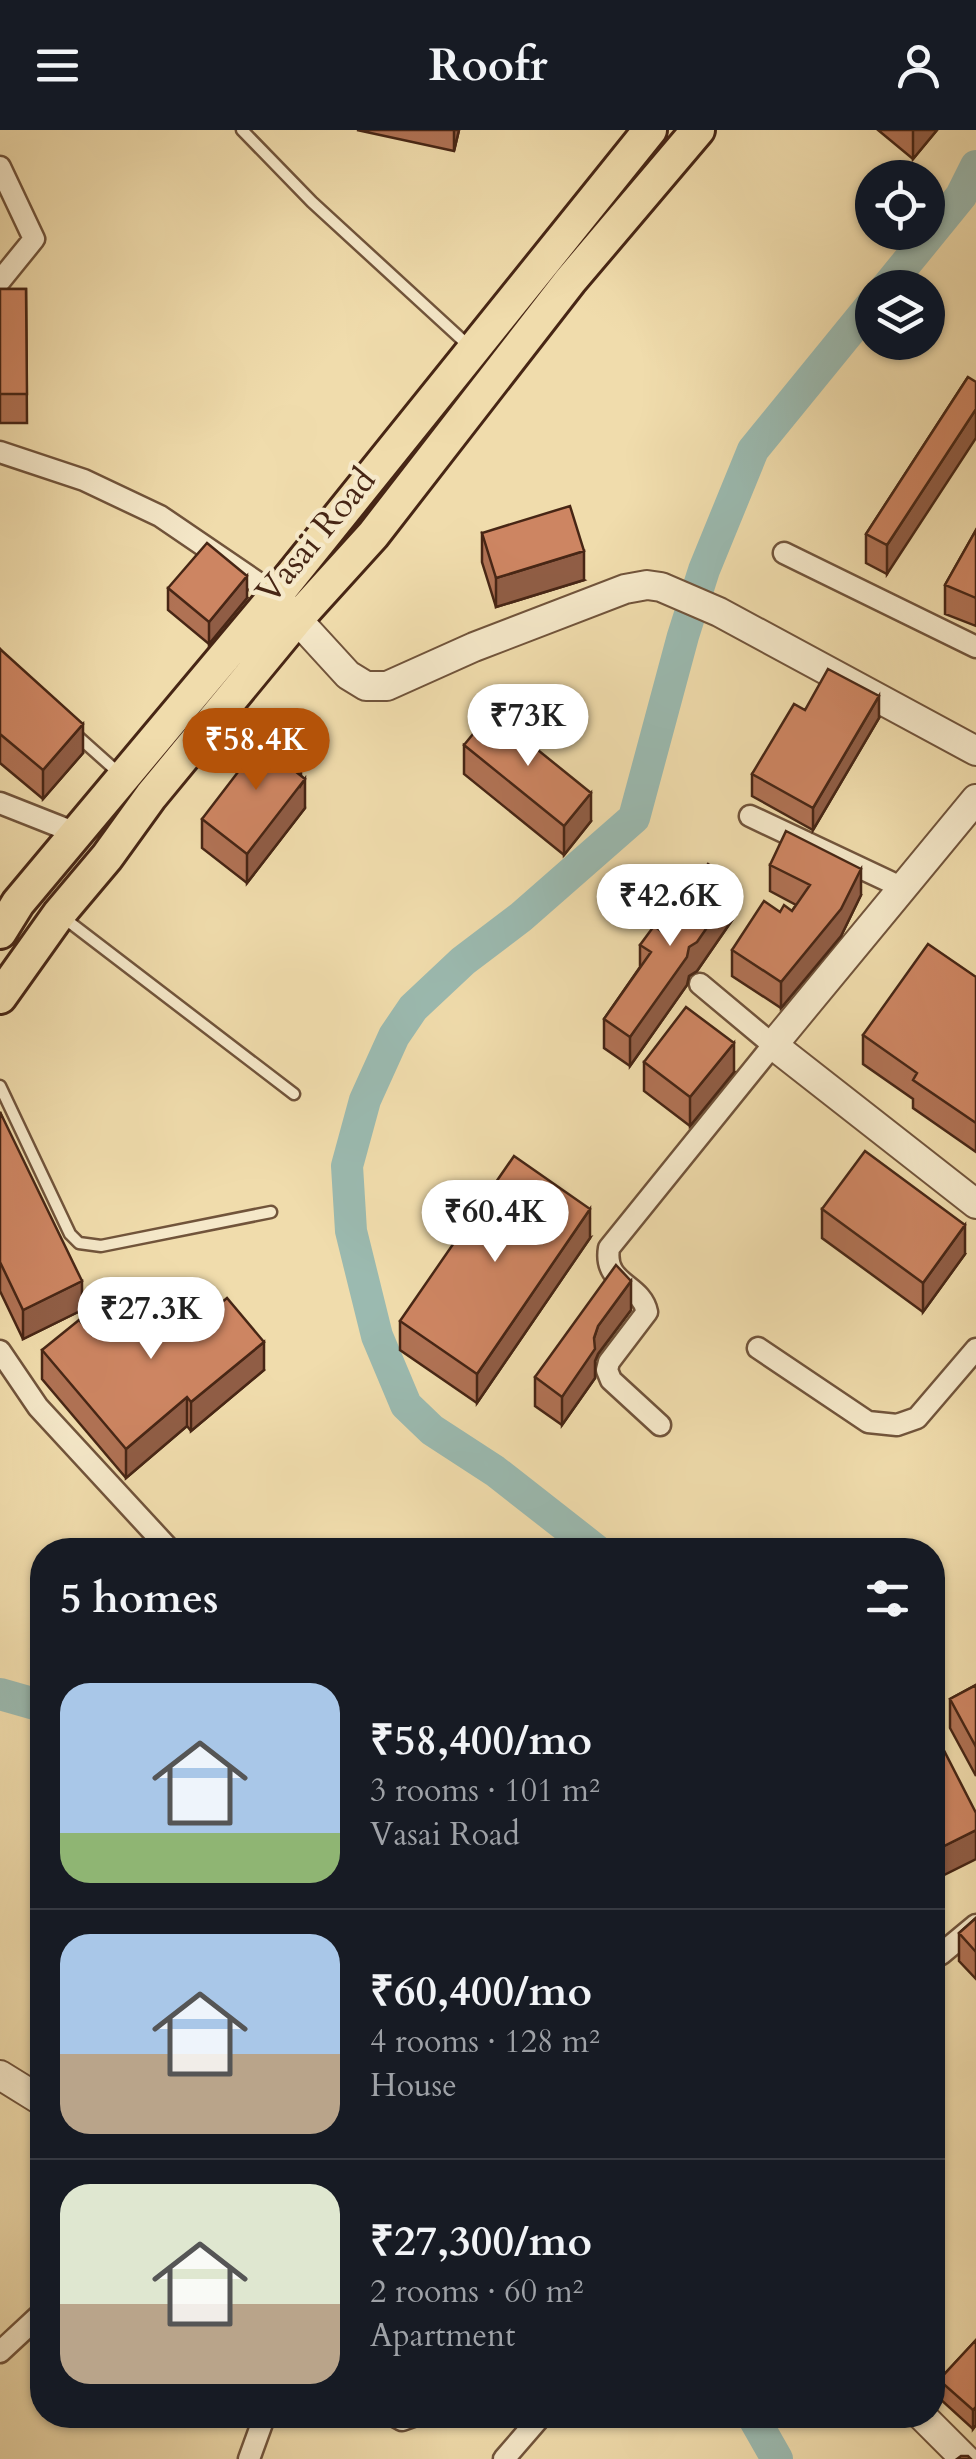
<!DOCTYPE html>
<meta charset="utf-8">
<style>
body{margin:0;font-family:Cardo,serif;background:#242831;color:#f1f3f6;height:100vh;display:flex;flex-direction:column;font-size:38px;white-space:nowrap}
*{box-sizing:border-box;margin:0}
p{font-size:32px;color:#9ea1a6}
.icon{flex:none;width:55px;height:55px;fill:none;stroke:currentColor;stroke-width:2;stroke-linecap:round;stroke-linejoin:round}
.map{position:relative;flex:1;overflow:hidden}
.panel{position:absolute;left:30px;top:1408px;width:915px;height:890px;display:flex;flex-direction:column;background:#171b24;border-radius:40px;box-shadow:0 2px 8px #0004}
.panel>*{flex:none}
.controls{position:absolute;left:855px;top:30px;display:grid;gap:20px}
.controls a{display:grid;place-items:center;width:90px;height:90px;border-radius:50%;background:#171b24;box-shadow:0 2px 8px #0004;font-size:50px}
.price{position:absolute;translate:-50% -85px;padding:0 22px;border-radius:35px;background:#fff;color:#222;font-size:32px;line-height:65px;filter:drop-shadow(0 2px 5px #0008)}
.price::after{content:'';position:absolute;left:50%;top:60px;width:30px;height:22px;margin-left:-15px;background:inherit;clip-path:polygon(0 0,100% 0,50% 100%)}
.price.selected{background:#b45309;color:#fff}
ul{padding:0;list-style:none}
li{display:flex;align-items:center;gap:30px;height:250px;padding:0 30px}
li+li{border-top:2px solid #363941}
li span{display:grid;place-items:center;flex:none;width:280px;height:200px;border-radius:30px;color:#555}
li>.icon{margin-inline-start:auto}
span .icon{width:120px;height:120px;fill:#fffc;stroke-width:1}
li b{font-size:42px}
h2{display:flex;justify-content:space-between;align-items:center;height:120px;padding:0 30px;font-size:42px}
header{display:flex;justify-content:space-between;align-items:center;height:130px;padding:0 30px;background:#171b24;font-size:45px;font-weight:700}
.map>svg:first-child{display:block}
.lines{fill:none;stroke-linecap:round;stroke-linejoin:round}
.river{stroke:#9bbab0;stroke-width:32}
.service-casing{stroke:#71543b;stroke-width:15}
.minor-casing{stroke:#71543b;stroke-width:25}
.tertiary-casing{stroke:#71543b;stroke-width:32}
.primary-casing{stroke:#472615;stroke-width:38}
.service{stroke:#f5e8c9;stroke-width:10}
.minor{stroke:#f5e8c9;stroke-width:20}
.tertiary{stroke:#f5e8c9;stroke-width:28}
.primary{stroke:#f0dcac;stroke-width:32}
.wall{fill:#b07254;stroke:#472615;stroke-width:2.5}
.shaded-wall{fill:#905d45;stroke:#472615;stroke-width:2.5}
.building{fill:#cd8562;stroke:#472615;stroke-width:2.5}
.labels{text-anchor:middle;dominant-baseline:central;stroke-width:9;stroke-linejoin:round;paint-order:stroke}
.street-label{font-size:35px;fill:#472615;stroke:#f5e8c9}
</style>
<header><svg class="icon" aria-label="menu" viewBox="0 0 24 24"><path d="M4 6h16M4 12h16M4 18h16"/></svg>Roofr<svg class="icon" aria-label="person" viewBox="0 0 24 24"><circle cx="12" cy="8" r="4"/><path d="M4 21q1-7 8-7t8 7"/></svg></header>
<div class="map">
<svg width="976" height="2329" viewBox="0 0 976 2329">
<rect width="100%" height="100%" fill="#f0dcac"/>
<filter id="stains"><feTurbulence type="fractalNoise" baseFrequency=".002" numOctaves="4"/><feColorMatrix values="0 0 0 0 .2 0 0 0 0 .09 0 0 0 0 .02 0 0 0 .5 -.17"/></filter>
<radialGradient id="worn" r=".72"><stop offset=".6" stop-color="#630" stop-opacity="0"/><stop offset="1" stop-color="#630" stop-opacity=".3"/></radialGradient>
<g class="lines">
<path class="river" d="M 886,158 L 961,66 L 976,36
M 596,1420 L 495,1341 L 432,1300 L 406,1275 L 377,1206 L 351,1101 L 347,1036 L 365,970 L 394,906 L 413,878 L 463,831 L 521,787 L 634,688 L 683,506 L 704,440 L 753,320 L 872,174
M 0,1564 L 42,1576
M 752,2285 L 777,2329"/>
<defs>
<path id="service" d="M 242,0 L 312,72 L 470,217
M 74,603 L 121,645
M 64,788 L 294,964
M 0,956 L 70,1104 L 79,1113 L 101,1116 L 271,1082"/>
<path id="minor" d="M 0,37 L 34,109 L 0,151
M 0,322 L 84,350 L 160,386 L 276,465
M 784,423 L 976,517
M 0,673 L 76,703
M 750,686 L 903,758
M 758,1218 L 868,1292 L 897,1295 L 917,1288 L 976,1219
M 0,1221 L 38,1277 L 170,1420
M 660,1295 L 611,1250 L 607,1240 L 609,1232 L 647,1182 C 641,1153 603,1155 609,1118 L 773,915 L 700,854
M 932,1825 L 941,1824 L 976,1795
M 0,2222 L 42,2183
M 393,2285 L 402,2290 L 416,2285
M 249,2329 L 265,2285
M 504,2329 L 542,2285"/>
<path id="tertiary" d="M 283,474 L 348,545 L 366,556 L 387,556 L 474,517 L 625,459 L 647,455 L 661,457 L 719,482 L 976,621
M 976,669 L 773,915 L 976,1074
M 0,1945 L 42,1971
M 921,2285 L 965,2329"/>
<path id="primary" d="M 0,802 L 18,773 L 276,465 L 650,0
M 0,867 L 59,784 L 107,727 L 151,666 L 296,490 L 373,405 L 570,151 L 698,0"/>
</defs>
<use href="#service" class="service-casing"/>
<use href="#minor" class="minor-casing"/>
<use href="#tertiary" class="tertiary-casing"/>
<use href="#primary" class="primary-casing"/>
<use href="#service" class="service"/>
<use href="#minor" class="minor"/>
<use href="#tertiary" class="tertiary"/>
<use href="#primary" class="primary"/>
</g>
<path class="wall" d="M 357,0 L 459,0 L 454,21 Z
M 878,0 L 937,0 L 913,29 Z
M 0,159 L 26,159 L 27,293 L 0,293 Z
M 968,247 L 887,444 L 866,433 L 866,404 Z
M 976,400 L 976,496 L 945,484 L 945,455 Z
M 482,403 L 584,450 L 496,477 L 482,432 Z
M 168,458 L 247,468 L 209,514 L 168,480 Z
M 0,519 L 83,623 L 43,669 L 0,633 Z
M 805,580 L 879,588 L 813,700 L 752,666 L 752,644 Z
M 464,615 L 591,691 L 564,725 L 464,644 Z
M 293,627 L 301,646 L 305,678 L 247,753 L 202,718 L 202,689 Z
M 770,735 L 861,765 L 841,806 L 781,878 L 732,846 L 732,820 L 780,782 L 792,781 L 796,775 L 770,761 Z
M 737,783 L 697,841 L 689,846 L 687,855 L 630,936 L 604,918 L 604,889 L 640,837 L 640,815 L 661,801 Z
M 976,847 L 976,1022 L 913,978 L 913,969 L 863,934 L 863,905 Z
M 644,932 L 734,942 L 690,996 L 644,961 Z
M 0,982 L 82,1180 L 23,1209 L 0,1161 Z
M 822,1079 L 965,1124 L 923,1182 L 822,1108 Z
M 590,1108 L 477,1273 L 400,1220 L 400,1191 Z
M 191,1179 L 264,1240 L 191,1301 L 187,1296 L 126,1348 L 42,1249 L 42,1220 L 142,1190 L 152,1195 Z
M 631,1180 L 598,1224 L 595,1231 L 595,1248 L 562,1295 L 535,1276 L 535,1247 Z
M 976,1555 L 976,1646 L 950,1598 L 950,1569 Z
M 976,1788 L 976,1849 L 959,1831 L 959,1803 Z
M 976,2210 L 976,2295 L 973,2299 L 939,2268 L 939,2250 Z"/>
<path class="shaded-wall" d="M 454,0 L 459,0 L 454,21 Z
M 913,0 L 937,0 L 913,29 Z
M 976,279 L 976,308 L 887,444 L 887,415 Z
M 584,421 L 584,450 L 496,477 L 496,448 Z
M 247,446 L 247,468 L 209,514 L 209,492 Z
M 879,566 L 879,588 L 813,700 L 813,678 Z
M 83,594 L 83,623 L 43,669 L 43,640 Z
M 301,633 L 301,655 L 305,649 L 305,678 L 247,753 L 247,724 L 295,641 Z
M 591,663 L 591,691 L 564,725 L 564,696 Z
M 861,739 L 861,765 L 841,806 L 781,878 L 781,852 Z
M 737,754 L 737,783 L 697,841 L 689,846 L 687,855 L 630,936 L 630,907 L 689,817 Z
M 734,913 L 734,942 L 690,996 L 690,967 Z
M 590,1079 L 590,1108 L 477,1273 L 477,1244 Z
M 965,1095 L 965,1124 L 923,1182 L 923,1153 Z
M 82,1151 L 82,1180 L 23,1209 L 23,1180 Z
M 631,1151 L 631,1180 L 598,1224 L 595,1231 L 595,1248 L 562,1295 L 562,1267 L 594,1208 L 598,1196 Z
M 264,1212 L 264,1240 L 191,1301 L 191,1272 Z
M 187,1267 L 187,1296 L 126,1348 L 126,1319 Z
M 976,1700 L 976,1729 L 932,1751 L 932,1722 Z
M 976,2277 L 976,2295 L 973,2299 L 973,2280 Z"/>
<path class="building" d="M 0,159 L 26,159 L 27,264 L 0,264 Z
M 968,247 L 976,252 L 976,279 L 887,415 L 866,404 Z
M 570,376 L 584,421 L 496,448 L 482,403 Z
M 976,400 L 976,468 L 945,455 Z
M 207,413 L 247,446 L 209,492 L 168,458 Z
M 0,519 L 83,594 L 43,640 L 0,604 Z
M 828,539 L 879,566 L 813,678 L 752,644 L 794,574 L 805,580 Z
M 491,582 L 591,663 L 564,696 L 464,615 Z
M 271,599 L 293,615 L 287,622 L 301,633 L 295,641 L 305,649 L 247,724 L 202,689 Z
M 786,701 L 861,739 L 841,779 L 781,852 L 732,820 L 764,771 L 780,782 L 784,775 L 792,781 L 810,755 L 770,735 Z
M 708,734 L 737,754 L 697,812 L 689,817 L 687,827 L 630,907 L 604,889 L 651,822 L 640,815 L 654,796 L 661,801 Z
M 928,814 L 976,847 L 976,993 L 913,950 L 917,943 L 863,905 Z
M 686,877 L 734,913 L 690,967 L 644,932 Z
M 0,982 L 82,1151 L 23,1180 L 0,1132 Z
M 865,1021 L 965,1095 L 923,1153 L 822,1079 Z
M 514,1026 L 590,1079 L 477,1244 L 400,1191 Z
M 616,1135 L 631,1151 L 598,1196 L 594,1208 L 595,1219 L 562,1267 L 535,1247 Z
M 204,1168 L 214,1179 L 227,1168 L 264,1212 L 191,1272 L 187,1267 L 126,1319 L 42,1220 L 79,1190 L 92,1205 L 129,1174 L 142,1190 L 145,1187 L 152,1195 L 182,1169 L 191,1179 Z
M 976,1555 L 976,1617 L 950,1569 Z
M 932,1597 L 976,1683 L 976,1700 L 932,1722 Z
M 976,1788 L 976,1822 L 959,1803 Z
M 976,2210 L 976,2277 L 973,2280 L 939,2250 Z
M 961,2326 L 968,2326 L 971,2329 L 957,2329 Z"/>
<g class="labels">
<g class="street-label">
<text transform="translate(316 406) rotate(-50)">Vasai Road</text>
</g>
</g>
<rect width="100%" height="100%" filter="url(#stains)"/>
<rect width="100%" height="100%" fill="url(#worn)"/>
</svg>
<div class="controls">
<a><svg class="icon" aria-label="locate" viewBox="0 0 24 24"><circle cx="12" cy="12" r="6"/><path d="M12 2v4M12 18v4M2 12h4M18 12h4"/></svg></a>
<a><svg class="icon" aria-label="layers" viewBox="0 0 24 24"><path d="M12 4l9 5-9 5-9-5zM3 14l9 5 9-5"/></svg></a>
</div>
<b class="price" style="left:528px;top:639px">₹73K</b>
<b class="price selected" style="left:256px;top:663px">₹58.4K</b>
<b class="price" style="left:670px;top:819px">₹42.6K</b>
<b class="price" style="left:495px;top:1135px">₹60.4K</b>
<b class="price" style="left:151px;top:1232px">₹27.3K</b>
<section class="panel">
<h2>5 homes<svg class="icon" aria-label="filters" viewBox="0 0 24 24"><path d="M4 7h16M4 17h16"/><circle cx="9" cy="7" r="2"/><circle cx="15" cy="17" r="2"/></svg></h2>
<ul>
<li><span style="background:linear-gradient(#a9c7e8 75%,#8fb573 0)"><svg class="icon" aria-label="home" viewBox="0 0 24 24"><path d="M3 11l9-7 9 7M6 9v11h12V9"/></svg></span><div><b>₹58,400/mo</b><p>3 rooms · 101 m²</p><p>Vasai Road</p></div></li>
<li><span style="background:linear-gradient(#a9c7e8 60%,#b9a48a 0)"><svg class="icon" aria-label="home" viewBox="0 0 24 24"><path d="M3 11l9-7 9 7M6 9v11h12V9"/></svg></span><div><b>₹60,400/mo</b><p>4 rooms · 128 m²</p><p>House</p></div></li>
<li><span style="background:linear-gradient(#dfe7d0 60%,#b9a48a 0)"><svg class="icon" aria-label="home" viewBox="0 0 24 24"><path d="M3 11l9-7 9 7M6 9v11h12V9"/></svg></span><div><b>₹27,300/mo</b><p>2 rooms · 60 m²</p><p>Apartment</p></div></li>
</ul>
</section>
</div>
